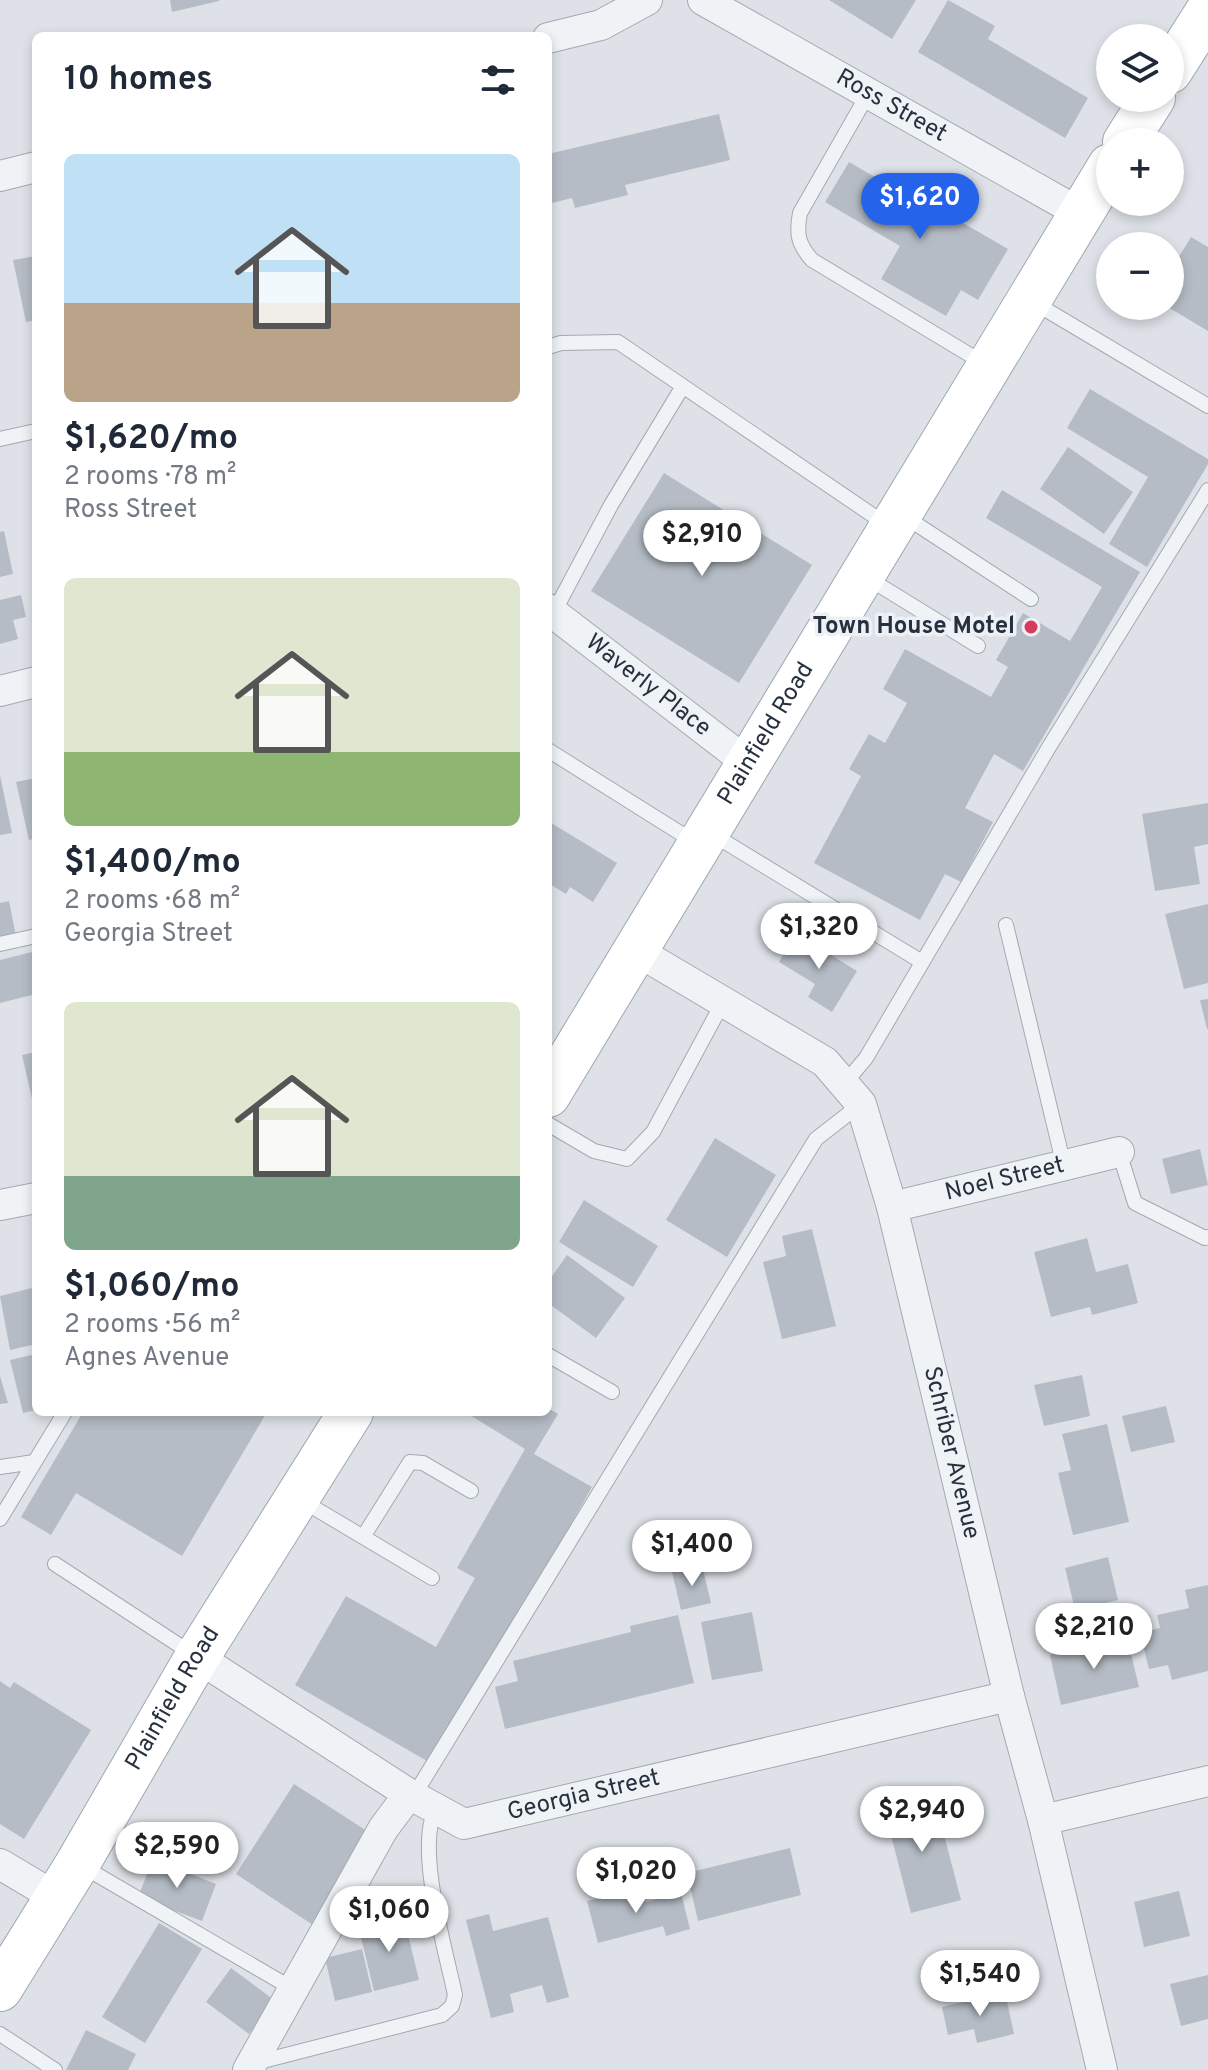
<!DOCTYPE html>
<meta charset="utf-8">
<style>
body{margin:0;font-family:Overpass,sans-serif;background:#f6f6f7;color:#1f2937;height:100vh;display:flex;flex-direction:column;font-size:30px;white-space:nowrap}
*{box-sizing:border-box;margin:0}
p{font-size:26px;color:#747a83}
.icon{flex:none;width:44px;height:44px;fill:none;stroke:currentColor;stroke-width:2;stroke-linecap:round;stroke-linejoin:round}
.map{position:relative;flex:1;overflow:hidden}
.panel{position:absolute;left:32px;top:32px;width:520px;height:1384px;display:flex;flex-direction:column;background:#fff;border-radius:12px;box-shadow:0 4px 12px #0003}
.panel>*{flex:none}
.fabs{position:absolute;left:1096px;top:24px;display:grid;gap:16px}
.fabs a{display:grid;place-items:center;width:88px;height:88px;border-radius:50%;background:#fff;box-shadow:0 4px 12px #0003;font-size:40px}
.price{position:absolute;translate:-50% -68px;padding:0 18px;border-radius:28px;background:#fff;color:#222;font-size:26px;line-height:52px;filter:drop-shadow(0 2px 4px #0008)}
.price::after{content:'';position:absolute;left:50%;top:48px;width:24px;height:18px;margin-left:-12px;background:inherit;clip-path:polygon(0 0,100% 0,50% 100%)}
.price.active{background:#2563eb;color:#fff}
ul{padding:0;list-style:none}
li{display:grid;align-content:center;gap:16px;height:424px;padding:0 32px}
li span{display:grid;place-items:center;height:248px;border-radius:12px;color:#555}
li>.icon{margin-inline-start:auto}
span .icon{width:144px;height:144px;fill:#fffc;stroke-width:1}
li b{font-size:34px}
h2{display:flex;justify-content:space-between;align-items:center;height:96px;padding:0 32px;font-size:34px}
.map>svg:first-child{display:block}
.building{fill:#b5bcc5}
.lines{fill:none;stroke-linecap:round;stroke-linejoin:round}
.service-casing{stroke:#a3a9b2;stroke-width:16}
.minor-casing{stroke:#a3a9b2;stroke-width:32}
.primary-casing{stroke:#9ca8b4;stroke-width:46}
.service{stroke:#f0f3f6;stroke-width:14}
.minor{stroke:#f0f3f6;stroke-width:30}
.primary{stroke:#fff;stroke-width:44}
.poi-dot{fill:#d53b5d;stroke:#edf1f6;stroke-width:3}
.labels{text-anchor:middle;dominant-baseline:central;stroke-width:7;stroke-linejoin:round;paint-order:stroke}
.street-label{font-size:24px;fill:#263140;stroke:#edf1f6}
.poi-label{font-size:24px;font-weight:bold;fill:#263140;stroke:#edf1f6;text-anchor:end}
</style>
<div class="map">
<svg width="1208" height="2070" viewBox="0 0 1208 2070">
<rect width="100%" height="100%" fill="#dee2e8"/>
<path class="building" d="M 170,0 L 219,0 L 219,1 L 172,12 Z
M 829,0 L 916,0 L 892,39 Z
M 948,0 L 995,26 L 988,39 L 1088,98 L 1065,138 L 918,52 Z
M 719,114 L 730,160 L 625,185 L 628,195 L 575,208 L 572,198 L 548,204 L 548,154 Z
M 849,162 L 930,209 L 932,205 L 1008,249 L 978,300 L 961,290 L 946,316 L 881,279 L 900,246 L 825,202 Z
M 1191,237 L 1208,247 L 1208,331 L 1166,306 L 1170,306 L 1170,271 Z
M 36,256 L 36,320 L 26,322 L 13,260 Z
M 1090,389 L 1208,459 L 1208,464 L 1147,567 L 1109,544 L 1148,477 L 1067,428 Z
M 1068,447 L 1133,492 L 1104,534 L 1040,489 Z
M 664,473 L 812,565 L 739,683 L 591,591 Z
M 1002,490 L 1140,572 L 1023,771 L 994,754 L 965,808 L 993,822 L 961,882 L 945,874 L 920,920 L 814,863 L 861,776 L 849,769 L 869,734 L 885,743 L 907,703 L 883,689 L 905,649 L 991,697 L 1008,667 L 996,660 L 1023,613 L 1070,641 L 1102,587 L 986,518 Z
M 4,531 L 13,574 L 0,577 L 0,532 Z
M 21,595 L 26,617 L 13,620 L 18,639 L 0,644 L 0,600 Z
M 0,775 L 12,833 L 0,835 Z
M 36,778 L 36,838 L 29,840 L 16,782 Z
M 1208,803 L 1208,844 L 1194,847 L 1200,884 L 1155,891 L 1142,814 Z
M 548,821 L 617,863 L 593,902 L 570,887 L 566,894 L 548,883 Z
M 9,901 L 16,936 L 0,940 L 0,903 Z
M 1208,904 L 1208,983 L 1184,989 L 1165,914 Z
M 796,933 L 857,971 L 832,1012 L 808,997 L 815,984 L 779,962 Z
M 32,952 L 36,967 L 36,994 L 0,1003 L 0,960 Z
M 1208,999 L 1208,1029 L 1207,1029 L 1200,1000 Z
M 36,1052 L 36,1112 L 35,1112 L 22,1055 Z
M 715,1138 L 776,1175 L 727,1257 L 666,1220 Z
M 1200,1149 L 1208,1185 L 1171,1194 L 1162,1159 Z
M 584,1200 L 658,1246 L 633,1287 L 559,1242 Z
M 812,1229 L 836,1326 L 782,1339 L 763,1262 L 786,1256 L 782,1236 Z
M 1087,1238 L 1096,1272 L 1128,1264 L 1138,1303 L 1092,1315 L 1090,1307 L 1051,1317 L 1034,1252 Z
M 567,1255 L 625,1298 L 596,1338 L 548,1303 L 548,1282 Z
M 36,1287 L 36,1344 L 10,1350 L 0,1296 Z
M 36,1354 L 36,1410 L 23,1413 L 10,1360 Z
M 1082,1375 L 1090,1416 L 1044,1426 L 1034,1385 Z
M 0,1376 L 8,1403 L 0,1404 Z
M 1166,1406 L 1175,1442 L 1131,1452 L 1122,1416 Z
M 548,1408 L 558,1414 L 534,1454 L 592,1487 L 434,1765 L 295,1685 L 346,1596 L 436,1647 L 475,1578 L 457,1568 L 525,1449 L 465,1412 L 548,1412 Z
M 83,1412 L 267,1412 L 182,1556 L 76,1493 L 51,1535 L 21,1517 Z
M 1107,1424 L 1129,1522 L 1073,1535 L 1058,1473 L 1071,1470 L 1062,1434 Z
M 1108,1557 L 1118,1600 L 1075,1610 L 1065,1568 Z
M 702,1565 L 711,1603 L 681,1610 L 672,1572 Z
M 1208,1585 L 1208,1671 L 1172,1680 L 1168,1665 L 1149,1669 L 1140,1633 L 1160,1628 L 1157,1615 L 1189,1608 L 1185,1590 Z
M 752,1612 L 763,1671 L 712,1680 L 701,1622 Z
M 678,1615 L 694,1683 L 505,1729 L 495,1687 L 518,1681 L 513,1661 L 631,1632 L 630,1626 Z
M 1127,1637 L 1139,1687 L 1061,1705 L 1050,1655 Z
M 0,1681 L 10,1688 L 14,1682 L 91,1730 L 24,1839 L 0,1824 Z
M 294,1784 L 381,1840 L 322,1931 L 236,1874 Z
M 934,1796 L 961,1900 L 911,1913 L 884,1808 Z
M 790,1848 L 801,1895 L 698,1921 L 687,1873 Z
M 153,1859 L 216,1884 L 202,1921 L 138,1897 Z
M 642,1887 L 646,1902 L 681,1893 L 690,1929 L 666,1936 L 663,1926 L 598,1943 L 587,1901 Z
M 1179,1891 L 1190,1936 L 1144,1947 L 1134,1902 Z
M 489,1914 L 493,1931 L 548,1917 L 569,1997 L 547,2003 L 542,1985 L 510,1994 L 514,2012 L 491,2018 L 466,1920 Z
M 404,1918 L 419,1980 L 374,1991 L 359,1929 Z
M 159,1923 L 202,1949 L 145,2043 L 102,2017 Z
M 362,1949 L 372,1992 L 335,2001 L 325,1958 Z
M 231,1968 L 274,2000 L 249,2034 L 206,2002 Z
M 1208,1975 L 1208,2019 L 1181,2026 L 1170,1984 Z
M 1005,1992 L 1014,2034 L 977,2043 L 974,2029 L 948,2035 L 942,2007 Z
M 86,2030 L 136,2054 L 128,2070 L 66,2070 Z"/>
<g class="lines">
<defs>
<path id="service" d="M 868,94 L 800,213 C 796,234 798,244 812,260 L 985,364
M 1033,302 L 1208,406
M 548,347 L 561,343 L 618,342 L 887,525
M 0,439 L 36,431
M 904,516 L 1031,599
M 866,577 L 978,646
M 553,614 L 611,505 L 683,386
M 548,750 L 696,843
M 712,834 L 922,962
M 1006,925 L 1064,1166
M 0,944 L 36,936
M 844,1084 L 866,1058 L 1049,747 L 1208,490
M 548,1124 L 594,1151 L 627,1159 L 653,1132 L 723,1002
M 1119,1152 L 1135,1203 L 1205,1238 L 1208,1237
M 548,1355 L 612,1392
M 0,1467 L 34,1462
M 301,1500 L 432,1578
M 0,1519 L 65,1412
M 363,1537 L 410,1462 L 423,1463 L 471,1491
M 55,1564 L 194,1655
M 413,1797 L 816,1139 L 861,1104
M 82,1866 L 293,1989
M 0,2034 L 55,2070
M 255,2063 L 442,2015 L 452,2006 L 455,1995 C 446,1951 415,1847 436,1809"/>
<g id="minor">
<path id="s1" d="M 703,0 L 1080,213"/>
<path d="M 548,38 L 601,25 L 647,0"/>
<path d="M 0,176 L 36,167"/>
<path id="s2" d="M 548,609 L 749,764"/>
<path d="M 0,691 L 36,682"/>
<path id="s3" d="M 637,951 L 825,1062 L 861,1104 L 892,1207 L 1009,1696 L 1043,1820 L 1102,2070"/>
<path d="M 0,1205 L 36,1198"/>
<path id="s4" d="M 892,1207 L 1119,1152"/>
<path id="s5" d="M 197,1657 L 409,1794 L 464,1824 L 1009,1696"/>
<path d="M 1043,1820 L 1208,1781"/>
<path d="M 0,1864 L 57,1898"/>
<path d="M 248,2070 L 383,1829 L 409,1794"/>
</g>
<g id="primary">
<path d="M 1170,71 L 1208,11"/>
<path d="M 1125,142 L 1153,98"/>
<path id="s6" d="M 548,1095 L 1110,166"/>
<path id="s7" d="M 0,1989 L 78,1863 L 197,1657 L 351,1412"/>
</g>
</defs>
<use href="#service" class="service-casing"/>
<use href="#minor" class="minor-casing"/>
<use href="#primary" class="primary-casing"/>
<use href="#service" class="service"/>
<use href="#minor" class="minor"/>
<use href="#primary" class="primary"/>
</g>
<circle class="poi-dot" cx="1031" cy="627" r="8"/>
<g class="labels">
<g class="street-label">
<text stroke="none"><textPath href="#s1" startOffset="216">Ross Street</textPath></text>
<text stroke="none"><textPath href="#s2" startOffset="126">Waverly Place</textPath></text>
<text stroke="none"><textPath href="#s6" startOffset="422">Plainfield Road</textPath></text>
<text stroke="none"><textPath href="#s4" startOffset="116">Noel Street</textPath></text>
<text stroke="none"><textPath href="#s3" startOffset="634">Schriber Avenue</textPath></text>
<text stroke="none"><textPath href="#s7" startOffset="338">Plainfield Road</textPath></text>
<text stroke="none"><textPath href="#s5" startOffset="438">Georgia Street</textPath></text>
</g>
<g class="poi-label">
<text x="1015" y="627">Town House Motel</text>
</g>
</g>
</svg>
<div class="fabs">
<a><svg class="icon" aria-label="layers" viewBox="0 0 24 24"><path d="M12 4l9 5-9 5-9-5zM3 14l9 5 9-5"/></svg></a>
<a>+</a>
<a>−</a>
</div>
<b class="price active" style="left:920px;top:241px">$1,620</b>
<b class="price" style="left:702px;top:578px">$2,910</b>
<b class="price" style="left:819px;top:971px">$1,320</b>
<b class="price" style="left:692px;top:1588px">$1,400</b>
<b class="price" style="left:1094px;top:1671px">$2,210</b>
<b class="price" style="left:922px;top:1854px">$2,940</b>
<b class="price" style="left:177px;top:1890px">$2,590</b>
<b class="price" style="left:636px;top:1915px">$1,020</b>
<b class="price" style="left:389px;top:1954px">$1,060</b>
<b class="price" style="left:980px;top:2018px">$1,540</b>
<section class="panel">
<h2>10 homes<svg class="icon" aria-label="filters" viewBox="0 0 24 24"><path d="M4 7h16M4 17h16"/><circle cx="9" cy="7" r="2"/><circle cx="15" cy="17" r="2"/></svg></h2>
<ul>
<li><span style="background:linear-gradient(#bfe0f5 60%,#b9a48a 0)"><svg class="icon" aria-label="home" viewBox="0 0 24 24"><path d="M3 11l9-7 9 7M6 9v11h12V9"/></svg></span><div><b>$1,620/mo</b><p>2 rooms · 78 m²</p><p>Ross Street</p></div></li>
<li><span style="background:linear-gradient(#dfe7d0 70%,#8fb573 0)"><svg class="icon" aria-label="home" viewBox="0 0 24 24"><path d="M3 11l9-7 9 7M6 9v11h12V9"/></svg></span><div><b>$1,400/mo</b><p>2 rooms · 68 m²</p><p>Georgia Street</p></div></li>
<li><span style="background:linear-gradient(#dfe7d0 70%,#7fa58c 0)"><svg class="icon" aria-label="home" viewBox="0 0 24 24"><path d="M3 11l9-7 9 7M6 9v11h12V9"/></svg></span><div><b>$1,060/mo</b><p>2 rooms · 56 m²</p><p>Agnes Avenue</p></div></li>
</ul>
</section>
</div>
